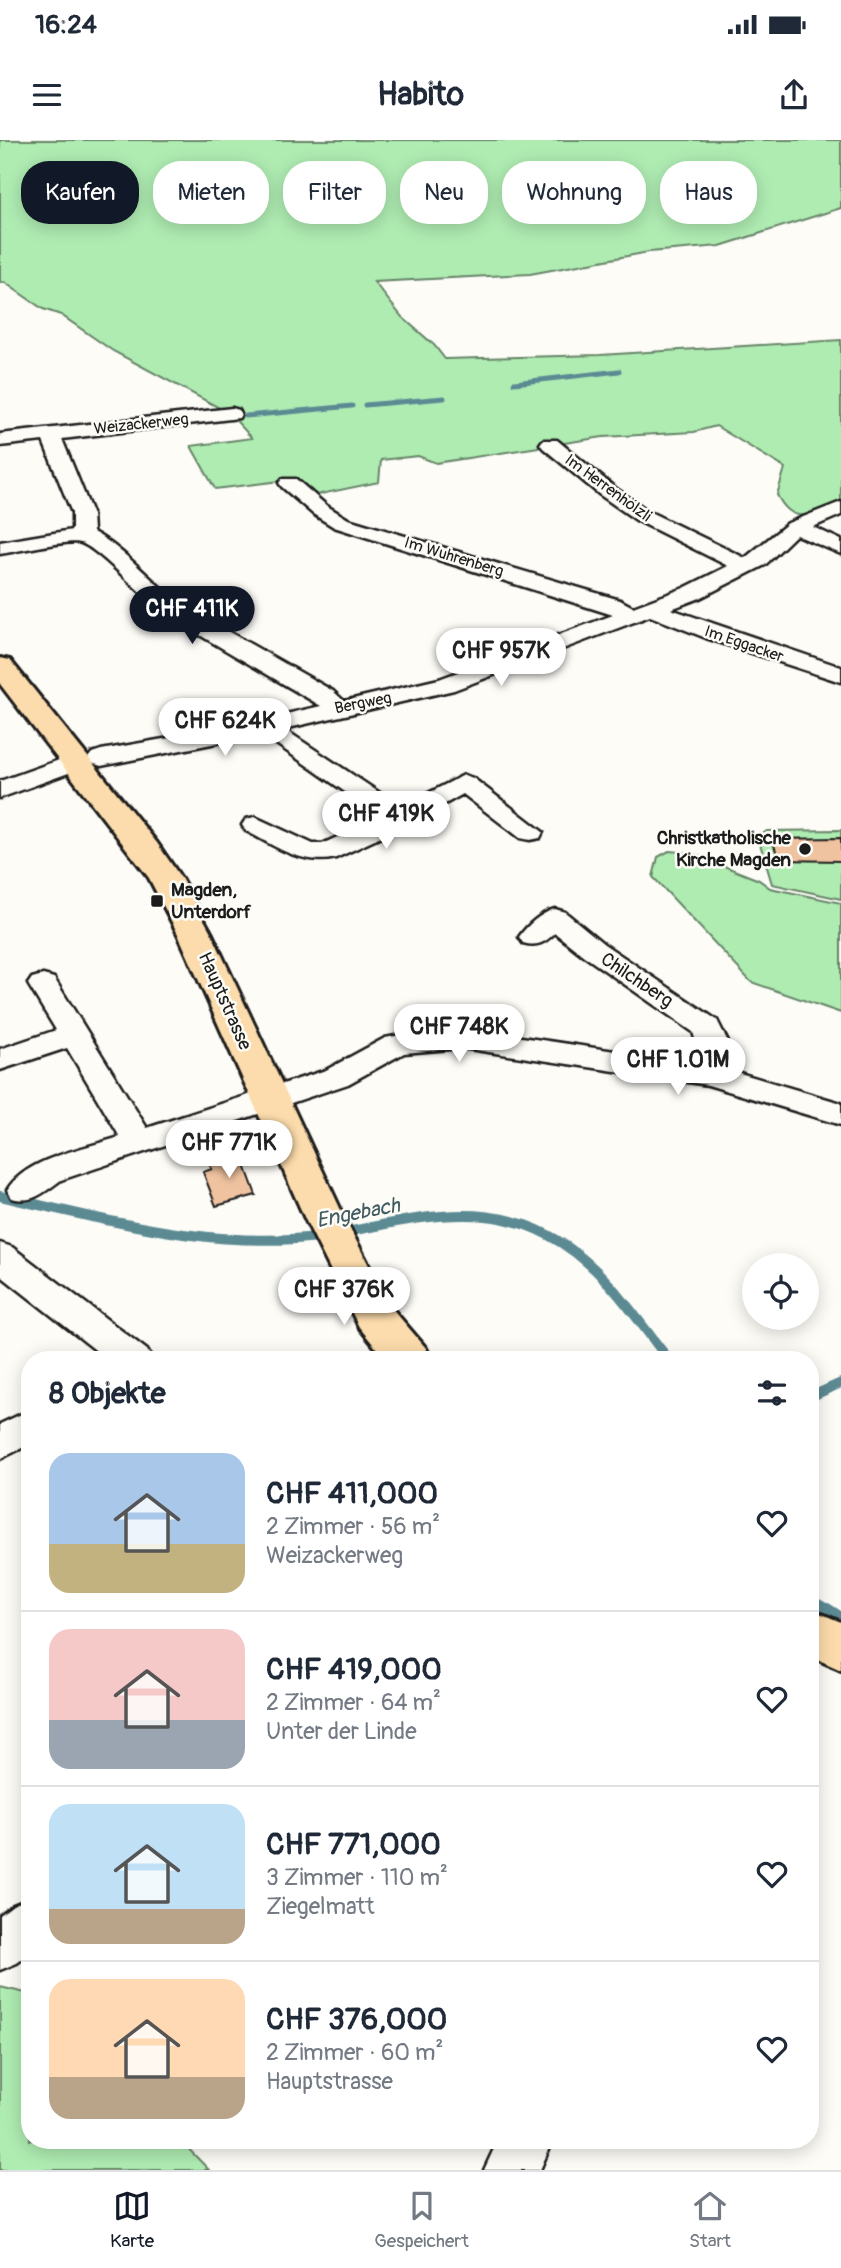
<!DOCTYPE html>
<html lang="de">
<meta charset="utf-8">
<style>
body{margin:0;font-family:Pangolin,sans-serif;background:#f2f2f3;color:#1f2937;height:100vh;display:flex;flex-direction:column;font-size:26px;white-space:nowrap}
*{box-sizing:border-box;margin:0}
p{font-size:23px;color:#747a83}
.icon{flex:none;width:38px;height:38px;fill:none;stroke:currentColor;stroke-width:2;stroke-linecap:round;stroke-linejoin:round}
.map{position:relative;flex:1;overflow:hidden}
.side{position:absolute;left:21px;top:1211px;width:798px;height:798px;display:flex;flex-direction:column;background:#fff;border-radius:28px;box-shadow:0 4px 18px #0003}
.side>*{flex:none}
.top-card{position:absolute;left:21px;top:21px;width:800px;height:63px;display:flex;gap:14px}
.controls{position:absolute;left:742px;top:1113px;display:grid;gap:14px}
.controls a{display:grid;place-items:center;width:77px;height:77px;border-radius:50%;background:#fff;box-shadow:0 4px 18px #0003;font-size:35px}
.price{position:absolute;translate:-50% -60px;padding:0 16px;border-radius:24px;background:#fff;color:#222;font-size:23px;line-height:46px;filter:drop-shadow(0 2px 4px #0008)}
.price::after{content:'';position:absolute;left:50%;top:42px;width:21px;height:16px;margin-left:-10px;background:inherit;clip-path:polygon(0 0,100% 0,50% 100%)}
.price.active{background:#111827;color:#fff}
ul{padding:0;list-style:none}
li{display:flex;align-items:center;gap:21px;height:175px;padding:0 28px}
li+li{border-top:2px solid #e0e1e3}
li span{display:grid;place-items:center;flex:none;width:196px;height:140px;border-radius:21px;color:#555}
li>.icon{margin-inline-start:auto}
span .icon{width:84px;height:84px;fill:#fffc;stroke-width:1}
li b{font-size:30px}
h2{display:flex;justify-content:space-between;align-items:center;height:84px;padding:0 28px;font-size:30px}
.chip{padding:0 24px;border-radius:28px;background:#fff;box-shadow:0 4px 18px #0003;font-size:24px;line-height:63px}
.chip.active{background:#111827;color:#fff}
.status{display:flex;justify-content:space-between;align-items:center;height:49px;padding:0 35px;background:#fff;direction:ltr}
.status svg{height:19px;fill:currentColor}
header{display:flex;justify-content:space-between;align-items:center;height:91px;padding:0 28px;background:#fff;font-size:32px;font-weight:700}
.tab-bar{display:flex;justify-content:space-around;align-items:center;height:98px;border-top:2px solid #e0e1e3;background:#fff;font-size:19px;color:#747a83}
.tab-bar a{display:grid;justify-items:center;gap:4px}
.tab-bar .active{color:#111827}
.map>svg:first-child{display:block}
.green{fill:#afecb2;stroke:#668467;stroke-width:2}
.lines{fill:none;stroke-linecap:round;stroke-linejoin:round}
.stream-far2{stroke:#5b8a93;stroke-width:5}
.stream-far1{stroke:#5b8a93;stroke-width:10}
.stream{stroke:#5b8a93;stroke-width:12}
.building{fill:#f0c3a0;stroke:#1c1c1c;stroke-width:2}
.minor-casing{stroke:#1c1c1c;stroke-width:5}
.major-casing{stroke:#1c1c1c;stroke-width:6}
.minor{fill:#fdfcf7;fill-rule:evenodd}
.major{fill:#fcdcac;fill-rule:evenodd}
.poi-dot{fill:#1c1c1c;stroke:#fdfcf7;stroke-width:2.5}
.labels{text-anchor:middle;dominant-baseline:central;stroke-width:5;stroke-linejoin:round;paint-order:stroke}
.far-street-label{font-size:16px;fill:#1c1c1c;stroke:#fdfcf7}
.poi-label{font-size:19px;font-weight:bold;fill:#1c1c1c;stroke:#fdfcf7;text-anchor:end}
.street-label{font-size:19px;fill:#1c1c1c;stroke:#fdfcf7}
.water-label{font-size:21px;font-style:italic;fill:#415c61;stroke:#fdfcf7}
</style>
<div class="status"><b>16:24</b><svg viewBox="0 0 49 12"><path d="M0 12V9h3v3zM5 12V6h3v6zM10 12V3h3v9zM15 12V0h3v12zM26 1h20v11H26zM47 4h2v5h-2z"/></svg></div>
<header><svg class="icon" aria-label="menu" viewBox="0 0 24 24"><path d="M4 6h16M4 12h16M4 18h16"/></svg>Habito<svg class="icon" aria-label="share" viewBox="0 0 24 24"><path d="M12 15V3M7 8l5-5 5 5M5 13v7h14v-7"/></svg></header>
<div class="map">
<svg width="841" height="2030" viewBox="0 0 841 2030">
<rect width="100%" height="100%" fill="#fdfcf7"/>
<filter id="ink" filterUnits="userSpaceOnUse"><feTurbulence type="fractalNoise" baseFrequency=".0143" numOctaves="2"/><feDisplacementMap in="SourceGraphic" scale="14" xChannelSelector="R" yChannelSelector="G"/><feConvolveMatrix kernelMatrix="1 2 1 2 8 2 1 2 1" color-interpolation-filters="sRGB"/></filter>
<g filter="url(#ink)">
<path class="green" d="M 0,0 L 841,0 L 841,68 L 720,106 L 649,112 L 530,134 L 374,142 L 402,177 L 434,205 L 445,219 L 600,215 L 841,200 L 841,362 C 811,372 795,389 777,355 L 785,328 L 716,286 L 694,292 L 603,297 L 436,323 L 418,316 L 381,320 L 379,342 L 316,355 L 296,339 L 215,349 L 191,306 L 252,298 L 229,273 L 113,211 L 61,175 L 43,169 L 4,142 L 0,143 Z
M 841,690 L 841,759 L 772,744 L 758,697 L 767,691 Z
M 669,711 L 691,713 L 759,740 L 770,748 L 841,763 L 841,873 L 751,842 L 653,737 L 658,717 Z
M 0,1847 L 30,1854 L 30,2000 L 180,2000 L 209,2030 L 0,2030 Z"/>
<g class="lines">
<path class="stream-far2" d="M 514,243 L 619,231
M 365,265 L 444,258
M 246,276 L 352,266"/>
<path class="stream-far1" d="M 0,1056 C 108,1080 214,1111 325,1096
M 342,1093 C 450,1070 527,1054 609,1144 C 631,1168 649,1195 669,1220
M 810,1257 L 841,1243
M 810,1459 L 830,1471"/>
<path class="stream" d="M 827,1469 L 841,1478"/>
</g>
<path class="building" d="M 841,698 L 841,721 L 779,720 L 772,699 Z
M 240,1012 L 256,1055 L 216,1066 L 203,1032 L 212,1029 L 207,1021 Z"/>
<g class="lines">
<defs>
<path id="minor" d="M 232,268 L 239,270 L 241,274 L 239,278 L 62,299 L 92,373 L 93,392 C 128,411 153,445 185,467 L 333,551 L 344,561 L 439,539 L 613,475 L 334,387 L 313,374 L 282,347 L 279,343 L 282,339 L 296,339 L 327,366 L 348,379 L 620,460 L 633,467 L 684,448 L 728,426 L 636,380 L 600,355 L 543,308 L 540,304 L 543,300 L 557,300 L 614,347 L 650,372 L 745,418 L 788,383 L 841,362 L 841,375 L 813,387 L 841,400 L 841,414 L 796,395 L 765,425 L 700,458 L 671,469 L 841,527 L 841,542 L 706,498 L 650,476 L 454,550 L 284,589 L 401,667 L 464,635 L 473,638 L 543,692 L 540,698 L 530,700 L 520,698 L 463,654 L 409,684 L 336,718 C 302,726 275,706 246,691 L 242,685 L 246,679 L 255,677 L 313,704 L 322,704 L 381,677 L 262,594 L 101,626 L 92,623 L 88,618 L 92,613 L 101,610 L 226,588 L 321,566 L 169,477 C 148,462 98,408 81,403 C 70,399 15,412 0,414 L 0,402 L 72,390 L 72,373 L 43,301 L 0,306 L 0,294 Z
M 76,614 L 85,617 L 89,622 L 85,627 L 0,658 L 0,641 Z
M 555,769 L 565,772 L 604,804 L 717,880 L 728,902 L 726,929 L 841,963 L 841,985 L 708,945 L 462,908 L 404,913 L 348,944 L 61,1040 C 44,1052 33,1064 12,1058 L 7,1050 C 26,1018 86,1008 120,997 L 67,908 L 0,930 L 0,909 L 56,890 L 28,844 L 32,838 L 43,835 L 54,838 L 147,988 L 326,930 L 385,898 L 431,889 L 462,888 L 695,923 L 696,902 L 693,892 L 584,816 L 555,793 C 544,803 538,807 523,803 L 519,797 C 527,785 541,773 555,769 Z
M 0,1103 L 12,1107 L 147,1210 L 153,1220 L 108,1220 L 0,1135 Z
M 30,1270 L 30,1304 L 0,1319 L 0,1284 Z
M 30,1758 L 30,1813 L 17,1823 L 0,1830 L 0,1775 L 13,1765 Z
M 498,2000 L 553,2000 L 540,2030 L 484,2030 Z"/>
<path id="major" d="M 0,518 L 10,520 L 157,703 L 181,738 L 212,794 L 346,1081 L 390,1166 L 426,1208 L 432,1220 L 386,1220 L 359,1187 L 306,1081 L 178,794 L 149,738 L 0,544 Z
M 810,1469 L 841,1482 L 841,1530 L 810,1516 Z"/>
</defs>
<use href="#minor" class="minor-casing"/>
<use href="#major" class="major-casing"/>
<use href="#minor" class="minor"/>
<use href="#major" class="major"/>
</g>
</g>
<g class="poi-dot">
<circle cx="805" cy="709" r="7"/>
<rect x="150" y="754" width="14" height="14" rx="3.5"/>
</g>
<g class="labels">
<g class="far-street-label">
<text transform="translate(141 284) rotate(-6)">Weizackerweg</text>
<text transform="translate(608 348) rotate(36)">Im Herrenhölzli</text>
<text transform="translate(454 417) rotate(17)">Im Wuhrenberg</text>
<text transform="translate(744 504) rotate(19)">Im Eggacker</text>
<text transform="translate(363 563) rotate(-11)">Bergweg</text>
</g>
<g class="poi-label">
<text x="791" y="698">Christkatholische<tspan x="791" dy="22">Kirche Magden</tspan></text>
<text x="171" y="750" text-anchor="start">Magden,<tspan x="171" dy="22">Unterdorf</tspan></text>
</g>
<g class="street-label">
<text transform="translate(637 840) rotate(34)">Chilchberg</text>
<text transform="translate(225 861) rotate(66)">Hauptstrasse</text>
</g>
<g class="water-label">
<text transform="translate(358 1073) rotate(-11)">Engebach</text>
</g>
</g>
</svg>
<div class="controls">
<a><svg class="icon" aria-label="locate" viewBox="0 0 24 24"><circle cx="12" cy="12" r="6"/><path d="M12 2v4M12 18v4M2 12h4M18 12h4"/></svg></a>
</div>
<b class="price active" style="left:192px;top:506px">CHF 411K</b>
<b class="price" style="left:501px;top:548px">CHF 957K</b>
<b class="price" style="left:225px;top:618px">CHF 624K</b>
<b class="price" style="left:386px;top:711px">CHF 419K</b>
<b class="price" style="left:459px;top:924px">CHF 748K</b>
<b class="price" style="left:678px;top:957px">CHF 1.01M</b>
<b class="price" style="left:229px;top:1040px">CHF 771K</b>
<b class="price" style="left:344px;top:1187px">CHF 376K</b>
<div class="top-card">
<a class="chip active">Kaufen</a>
<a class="chip">Mieten</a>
<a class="chip">Filter</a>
<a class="chip">Neu</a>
<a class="chip">Wohnung</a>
<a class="chip">Haus</a>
</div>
<section class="side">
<h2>8 Objekte<svg class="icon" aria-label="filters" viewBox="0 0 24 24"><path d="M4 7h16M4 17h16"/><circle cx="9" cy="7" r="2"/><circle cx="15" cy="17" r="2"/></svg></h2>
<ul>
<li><span style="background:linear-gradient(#a9c7e8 65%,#c2b280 0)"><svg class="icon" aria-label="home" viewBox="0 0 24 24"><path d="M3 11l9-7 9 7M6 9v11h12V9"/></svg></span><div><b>CHF 411,000</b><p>2 Zimmer · 56 m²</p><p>Weizackerweg</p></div><svg class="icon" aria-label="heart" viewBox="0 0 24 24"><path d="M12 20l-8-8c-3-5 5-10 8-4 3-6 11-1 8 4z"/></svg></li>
<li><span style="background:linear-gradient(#f6c9c9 65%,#9aa5b1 0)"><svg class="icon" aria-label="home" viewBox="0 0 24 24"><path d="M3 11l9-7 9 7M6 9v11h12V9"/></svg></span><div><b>CHF 419,000</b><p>2 Zimmer · 64 m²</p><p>Unter der Linde</p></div><svg class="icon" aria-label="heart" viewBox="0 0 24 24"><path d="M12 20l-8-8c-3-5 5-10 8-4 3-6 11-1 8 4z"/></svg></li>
<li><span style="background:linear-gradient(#bfe0f5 75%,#b9a48a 0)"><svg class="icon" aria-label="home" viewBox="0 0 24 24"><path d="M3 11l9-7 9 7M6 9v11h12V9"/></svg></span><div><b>CHF 771,000</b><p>3 Zimmer · 110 m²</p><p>Ziegelmatt</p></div><svg class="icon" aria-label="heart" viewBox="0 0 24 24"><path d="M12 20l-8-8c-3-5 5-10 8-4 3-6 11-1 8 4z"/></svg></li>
<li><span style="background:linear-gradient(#ffd9b3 70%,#b9a48a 0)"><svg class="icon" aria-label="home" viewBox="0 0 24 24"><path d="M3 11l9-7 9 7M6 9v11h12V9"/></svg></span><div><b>CHF 376,000</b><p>2 Zimmer · 60 m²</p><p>Hauptstrasse</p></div><svg class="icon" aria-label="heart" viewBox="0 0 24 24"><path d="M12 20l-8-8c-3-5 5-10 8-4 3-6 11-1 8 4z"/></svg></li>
</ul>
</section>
</div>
<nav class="tab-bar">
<a class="active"><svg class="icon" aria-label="map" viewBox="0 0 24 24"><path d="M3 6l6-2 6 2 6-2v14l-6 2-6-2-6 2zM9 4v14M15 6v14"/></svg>Karte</a>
<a><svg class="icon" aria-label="saved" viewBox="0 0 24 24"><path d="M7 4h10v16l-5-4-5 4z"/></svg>Gespeichert</a>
<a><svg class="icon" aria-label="home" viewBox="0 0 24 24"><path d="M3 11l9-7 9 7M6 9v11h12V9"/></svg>Start</a>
</nav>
